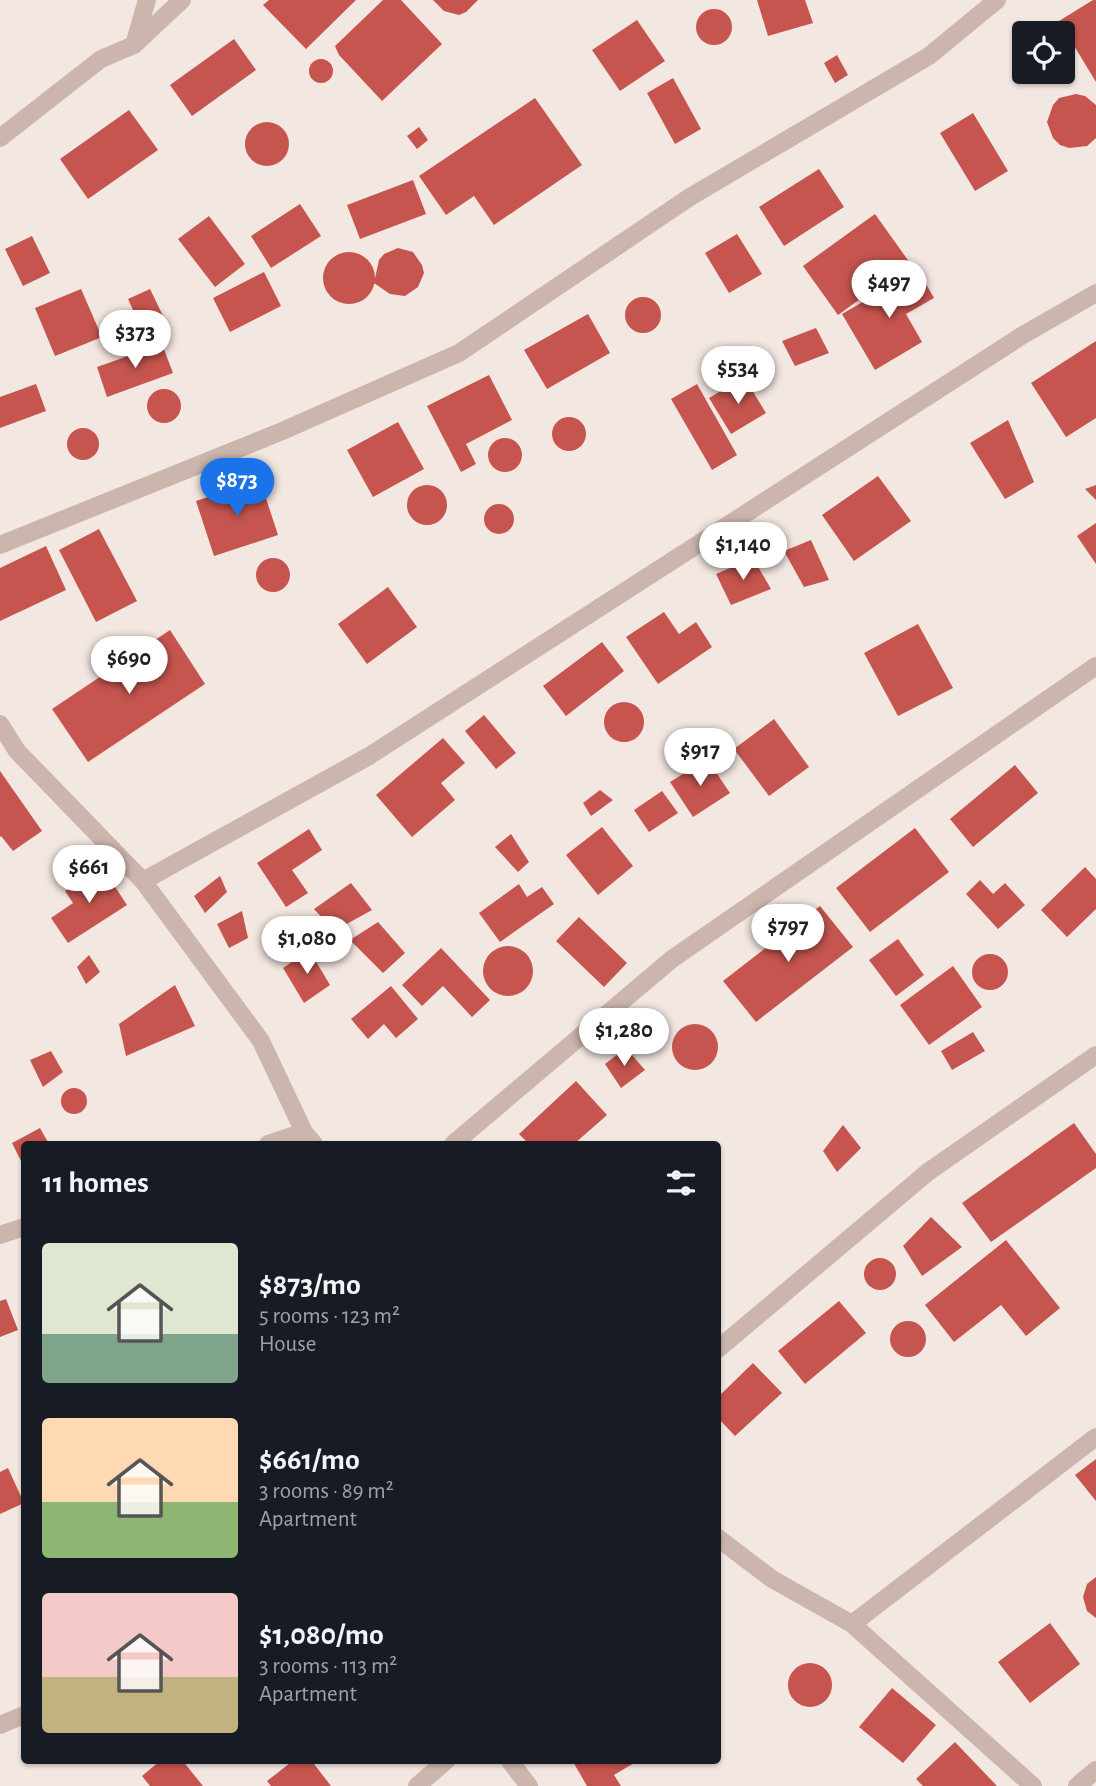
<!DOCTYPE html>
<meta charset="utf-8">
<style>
body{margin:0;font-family:"Alegreya Sans",sans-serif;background:#20242c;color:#f1f3f6;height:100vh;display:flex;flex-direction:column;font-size:26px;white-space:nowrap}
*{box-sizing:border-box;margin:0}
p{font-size:23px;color:#9ea1a6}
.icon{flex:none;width:38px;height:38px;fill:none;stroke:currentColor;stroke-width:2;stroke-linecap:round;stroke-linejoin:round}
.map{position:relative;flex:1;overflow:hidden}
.side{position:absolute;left:21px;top:1141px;width:700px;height:623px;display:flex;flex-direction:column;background:#171b24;border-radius:7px;box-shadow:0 2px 5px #0004}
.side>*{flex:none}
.tools{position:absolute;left:1012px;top:21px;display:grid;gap:14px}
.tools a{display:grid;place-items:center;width:63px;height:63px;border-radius:7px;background:#171b24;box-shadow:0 2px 5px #0004;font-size:35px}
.price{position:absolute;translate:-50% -60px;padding:0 16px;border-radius:24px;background:#fff;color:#222;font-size:23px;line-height:46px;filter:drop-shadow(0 2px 4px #0008)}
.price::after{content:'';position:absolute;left:50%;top:42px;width:21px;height:16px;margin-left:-10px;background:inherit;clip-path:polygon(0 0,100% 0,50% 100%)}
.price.selected{background:#1a73e8;color:#fff}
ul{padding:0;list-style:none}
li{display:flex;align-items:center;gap:21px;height:175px;padding:0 21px}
li span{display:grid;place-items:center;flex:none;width:196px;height:140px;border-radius:7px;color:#555}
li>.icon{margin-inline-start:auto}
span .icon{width:84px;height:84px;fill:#fffc;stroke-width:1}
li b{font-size:30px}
h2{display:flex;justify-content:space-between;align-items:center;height:84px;padding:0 21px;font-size:30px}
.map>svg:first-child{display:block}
.building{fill:#c5554e}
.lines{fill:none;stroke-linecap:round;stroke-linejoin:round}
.service{stroke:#ccb5ac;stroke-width:18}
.minor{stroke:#ccb5ac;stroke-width:18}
</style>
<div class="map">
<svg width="1096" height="1786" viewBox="0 0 1096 1786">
<rect width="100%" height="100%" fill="#f3e7e1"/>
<path class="building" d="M 269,0 L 356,0 L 306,49 L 263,5 Z
M 383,0 L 401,0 L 442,44 L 382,101 L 339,55 L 335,46 Z
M 433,0 L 478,0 L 466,12 L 459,15 L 444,11 Z
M 757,0 L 805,0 L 813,23 L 768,36 Z
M 1093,0 L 1096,0 L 1096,82 L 1059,21 Z
M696 27a18 18 0 1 1 36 0a18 18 0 1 1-36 0Z
M 637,20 L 665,61 L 620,91 L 592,50 Z
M 234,39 L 256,70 L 192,116 L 170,85 Z
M 837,55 L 848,75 L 835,83 L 824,63 Z
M309 71a12 12 0 1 1 24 0a12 12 0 1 1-24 0Z
M 673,78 L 701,129 L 675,144 L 647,93 Z
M 1076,94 L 1085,96 L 1096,105 L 1096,138 L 1087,146 L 1069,148 L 1060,145 L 1053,138 L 1047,122 L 1053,105 L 1059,98 Z
M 535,98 L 582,165 L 494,225 L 474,196 L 446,215 L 419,176 Z
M 129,110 L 158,150 L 88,199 L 60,159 Z
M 973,113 L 1008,171 L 975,191 L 940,133 Z
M245 144a22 22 0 1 1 44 0a22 22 0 1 1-44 0Z
M 419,127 L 428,140 L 417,149 L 407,136 Z
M 819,169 L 844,207 L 784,246 L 759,207 Z
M 413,180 L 426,214 L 360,239 L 347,205 Z
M 300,204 L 321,236 L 271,268 L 251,236 Z
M 875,214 L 910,263 L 838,315 L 803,266 Z
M 209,216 L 245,264 L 215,287 L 178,239 Z
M 737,234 L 762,274 L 729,293 L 705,253 Z
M 32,236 L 50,273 L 23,286 L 5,249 Z
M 398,248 L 413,252 L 422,265 L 424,273 L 418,287 L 405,296 L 390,294 L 374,283 L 379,260 L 384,254 Z
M323 278a26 26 0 1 1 52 0a26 26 0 1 1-52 0Z
M 918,270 L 934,298 L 906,314 L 922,342 L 875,370 L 842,314 Z
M 264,272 L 281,306 L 230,332 L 213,298 Z
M 81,289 L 102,337 L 55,356 L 35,308 Z
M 150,289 L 169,328 L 146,338 L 128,299 Z
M625 315a18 18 0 1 1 36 0a18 18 0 1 1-36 0Z
M 588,314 L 610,353 L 547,389 L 524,350 Z
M 816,328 L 829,353 L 795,366 L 782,341 Z
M 1096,341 L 1096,418 L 1066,437 L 1031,383 Z
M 162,344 L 173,373 L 107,397 L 97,367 Z
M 489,375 L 512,420 L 466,444 L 476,464 L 461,472 L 427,406 Z
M 744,377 L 766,413 L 731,434 L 709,398 Z
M 36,384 L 46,411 L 0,428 L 0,397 Z
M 697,384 L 737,455 L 712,470 L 671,399 Z
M147 406a17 17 0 1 1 34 0a17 17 0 1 1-34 0Z
M552 434a17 17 0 1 1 34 0a17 17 0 1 1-34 0Z
M 1008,420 L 1034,482 L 1005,499 L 970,443 Z
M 398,422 L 424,469 L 373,497 L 347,450 Z
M67 444a16 16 0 1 1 32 0a16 16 0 1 1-32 0Z
M488 455a17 17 0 1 1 34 0a17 17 0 1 1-34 0Z
M 878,476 L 911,521 L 854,561 L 822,515 Z
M 260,480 L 278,535 L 214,556 L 196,501 Z
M 1096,485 L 1096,500 L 1085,489 Z
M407 505a20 20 0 1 1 40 0a20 20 0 1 1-40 0Z
M484 519a15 15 0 1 1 30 0a15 15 0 1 1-30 0Z
M 1096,523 L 1096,564 L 1077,536 Z
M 99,529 L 137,601 L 96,622 L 59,550 Z
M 811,540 L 829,580 L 804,587 L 784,551 Z
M 46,546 L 66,590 L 0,621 L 0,568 Z
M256 575a17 17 0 1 1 34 0a17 17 0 1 1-34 0Z
M 753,558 L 771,589 L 731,605 L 716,574 Z
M 388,587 L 417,627 L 367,664 L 338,624 Z
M 664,612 L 679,634 L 696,622 L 712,647 L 658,684 L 626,637 Z
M 918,624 L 953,688 L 898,716 L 864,653 Z
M 170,630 L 205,684 L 88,762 L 52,709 Z
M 602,642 L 624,671 L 566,716 L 543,686 Z
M604 722a20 20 0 1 1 40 0a20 20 0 1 1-40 0Z
M 484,715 L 516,753 L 496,769 L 465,731 Z
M 774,719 L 809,767 L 769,796 L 734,749 Z
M 443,738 L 465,763 L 441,783 L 455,800 L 412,837 L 376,795 Z
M 707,759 L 730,793 L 693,817 L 670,782 Z
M 1015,765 L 1038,793 L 973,847 L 950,819 Z
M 0,771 L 42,831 L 13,851 L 1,836 L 0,837 Z
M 600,790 L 613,800 L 591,816 L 583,803 Z
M 662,791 L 678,813 L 649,832 L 634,810 Z
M 602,827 L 633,866 L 598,895 L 566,855 Z
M 915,828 L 949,872 L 870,932 L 836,888 Z
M 309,829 L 322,850 L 292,870 L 308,893 L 286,907 L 257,863 Z
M 511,834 L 529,862 L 518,872 L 495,847 Z
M 102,867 L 127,905 L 68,943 L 51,918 L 73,903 L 65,891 Z
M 1085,867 L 1096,879 L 1096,909 L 1067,937 L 1041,910 Z
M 220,876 L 227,892 L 205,913 L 194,896 Z
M 980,880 L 993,894 L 1005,883 L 1025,905 L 998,929 L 966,894 Z
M 351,883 L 372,910 L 334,931 L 314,909 Z
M 519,884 L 527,897 L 542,887 L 554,904 L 500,942 L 479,913 Z
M 820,906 L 853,947 L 756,1022 L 723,981 Z
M 242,911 L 248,938 L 229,948 L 217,924 Z
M 579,917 L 627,963 L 604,987 L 556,941 Z
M 378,922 L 405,953 L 383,973 L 350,940 Z
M 898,939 L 924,975 L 896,996 L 869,960 Z
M483 971a25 25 0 1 1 50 0a25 25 0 1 1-50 0Z
M 441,948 L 490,1000 L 472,1017 L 443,986 L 422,1006 L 402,985 Z
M 309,950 L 330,985 L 304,1003 L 283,968 Z
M972 972a18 18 0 1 1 36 0a18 18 0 1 1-36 0Z
M 89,955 L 100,972 L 86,984 L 77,967 Z
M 953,966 L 982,1007 L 929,1045 L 900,1005 Z
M 175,985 L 195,1026 L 126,1056 L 119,1024 Z
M 391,986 L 418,1019 L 396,1038 L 384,1024 L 368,1039 L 351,1019 Z
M672 1047a23 23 0 1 1 46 0a23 23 0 1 1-46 0Z
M 973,1032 L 985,1051 L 952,1070 L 941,1051 Z
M 626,1048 L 645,1070 L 621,1088 L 605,1064 Z
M 51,1051 L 63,1072 L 43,1087 L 30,1060 Z
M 576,1081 L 607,1115 L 574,1144 L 529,1144 L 519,1134 Z
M61 1101a13 13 0 1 1 26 0a13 13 0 1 1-26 0Z
M 1074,1123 L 1096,1154 L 1096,1168 L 991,1242 L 962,1203 Z
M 843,1125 L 861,1148 L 837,1172 L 823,1151 Z
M 40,1128 L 49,1144 L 24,1144 L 24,1167 L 12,1143 Z
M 931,1217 L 962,1247 L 922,1276 L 903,1246 Z
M 1006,1240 L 1060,1308 L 1026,1336 L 1001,1305 L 954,1342 L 925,1305 Z
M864 1274a16 16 0 1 1 32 0a16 16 0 1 1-32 0Z
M 6,1299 L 18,1330 L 0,1337 L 0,1301 Z
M 839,1301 L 866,1333 L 805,1384 L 778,1351 Z
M890 1339a18 18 0 1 1 36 0a18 18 0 1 1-36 0Z
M 753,1363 L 782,1393 L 735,1436 L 718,1418 L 718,1397 Z
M 1096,1459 L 1096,1501 L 1075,1475 Z
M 8,1468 L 24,1503 L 0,1514 L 0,1472 Z
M 1096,1577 L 1096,1618 L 1087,1611 L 1083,1597 L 1087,1584 Z
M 1050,1623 L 1080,1664 L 1030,1703 L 998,1662 Z
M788 1685a22 22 0 1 1 44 0a22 22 0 1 1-44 0Z
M 892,1688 L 936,1725 L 903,1763 L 859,1727 Z
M 955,1742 L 997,1786 L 923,1786 L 916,1779 Z
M 161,1760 L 182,1760 L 203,1786 L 150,1786 L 142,1776 Z
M 294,1760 L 311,1760 L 331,1786 L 271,1786 L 267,1781 Z
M 572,1760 L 639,1760 L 614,1775 L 621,1786 L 587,1786 Z"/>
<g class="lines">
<path class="service" d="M 1077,1786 L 1096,1770"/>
<path class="minor" d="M 134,45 L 182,0
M 0,138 L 101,59 L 134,45 L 147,0
M 0,545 L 280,432 L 459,353 L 690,197 L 929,56 L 997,0
M 0,724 L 17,751 L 143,881 L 261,1041 L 304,1132 L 314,1144
M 143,881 L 369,756 L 1023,335 L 1096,293
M 268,1144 L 304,1132
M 453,1144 L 672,959 L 1096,666
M 0,1235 L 24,1227
M 718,1349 L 928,1172 L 1096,1055
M 718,1538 L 772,1579 L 852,1624 L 1033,1786
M 852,1624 L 1096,1437
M 0,1725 L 24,1715
M 509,1760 L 529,1786
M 417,1786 L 447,1760"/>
</g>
</svg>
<div class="tools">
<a><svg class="icon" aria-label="locate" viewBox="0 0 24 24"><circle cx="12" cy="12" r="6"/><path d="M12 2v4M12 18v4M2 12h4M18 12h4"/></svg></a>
</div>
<b class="price" style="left:889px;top:320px">$497</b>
<b class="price" style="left:135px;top:370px">$373</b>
<b class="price" style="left:738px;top:406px">$534</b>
<b class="price selected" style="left:237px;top:518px">$873</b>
<b class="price" style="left:743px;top:582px">$1,140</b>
<b class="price" style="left:129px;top:696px">$690</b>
<b class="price" style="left:700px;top:788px">$917</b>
<b class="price" style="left:89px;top:905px">$661</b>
<b class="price" style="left:788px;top:964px">$797</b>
<b class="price" style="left:307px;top:976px">$1,080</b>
<b class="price" style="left:624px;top:1068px">$1,280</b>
<section class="side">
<h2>11 homes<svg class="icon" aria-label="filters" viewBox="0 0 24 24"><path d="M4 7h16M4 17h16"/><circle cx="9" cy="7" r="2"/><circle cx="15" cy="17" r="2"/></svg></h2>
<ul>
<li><span style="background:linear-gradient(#dfe7d0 65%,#7fa58c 0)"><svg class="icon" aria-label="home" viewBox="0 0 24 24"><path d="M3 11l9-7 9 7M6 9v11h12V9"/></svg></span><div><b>$873/mo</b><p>5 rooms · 123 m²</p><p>House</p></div></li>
<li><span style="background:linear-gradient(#ffd9b3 60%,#8fb573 0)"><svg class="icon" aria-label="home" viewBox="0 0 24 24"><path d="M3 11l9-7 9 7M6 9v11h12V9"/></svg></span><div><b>$661/mo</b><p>3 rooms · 89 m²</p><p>Apartment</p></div></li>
<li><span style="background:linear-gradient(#f6c9c9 60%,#c2b280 0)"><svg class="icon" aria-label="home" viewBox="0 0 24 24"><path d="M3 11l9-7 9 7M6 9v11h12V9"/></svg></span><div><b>$1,080/mo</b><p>3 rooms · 113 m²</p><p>Apartment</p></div></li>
</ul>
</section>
</div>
